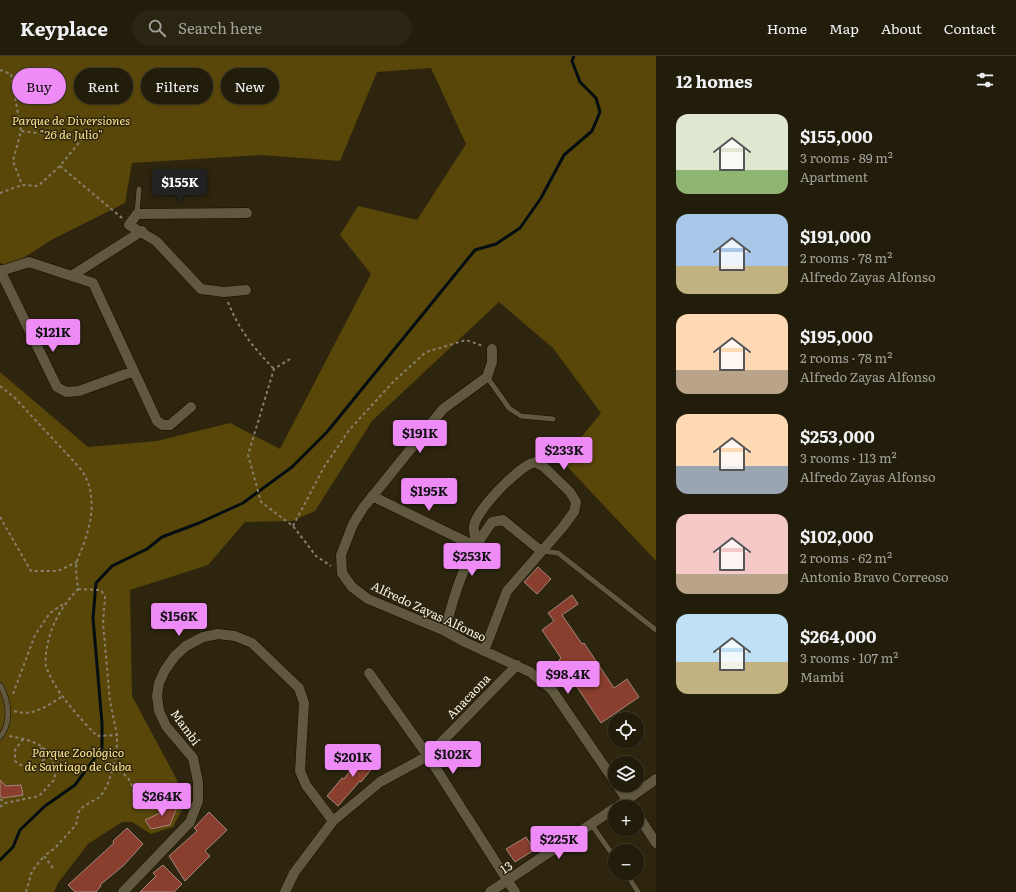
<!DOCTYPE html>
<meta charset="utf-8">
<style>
body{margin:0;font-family:Literata,serif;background:#2a2513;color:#f1f3f6;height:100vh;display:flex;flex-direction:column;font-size:15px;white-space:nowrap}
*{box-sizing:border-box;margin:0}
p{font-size:13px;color:#a2a19c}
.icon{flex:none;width:22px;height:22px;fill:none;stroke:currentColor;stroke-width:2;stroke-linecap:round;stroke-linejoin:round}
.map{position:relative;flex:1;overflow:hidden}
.drawer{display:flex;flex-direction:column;background:#221c0a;width:360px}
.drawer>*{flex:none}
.guide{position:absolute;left:12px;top:12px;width:380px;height:36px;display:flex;gap:8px}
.controls{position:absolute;left:608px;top:656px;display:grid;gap:8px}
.controls a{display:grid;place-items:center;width:36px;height:36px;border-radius:50%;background:#221c0a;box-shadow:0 1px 3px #0004,0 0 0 1px #3f3a2b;font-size:20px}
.price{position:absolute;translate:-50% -34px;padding:0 9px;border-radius:4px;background:#ef8bf6;color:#111;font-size:13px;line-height:26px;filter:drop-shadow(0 1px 2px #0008)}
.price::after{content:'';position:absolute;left:50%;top:24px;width:12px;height:9px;margin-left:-6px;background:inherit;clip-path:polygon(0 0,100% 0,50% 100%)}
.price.on{background:#222;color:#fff}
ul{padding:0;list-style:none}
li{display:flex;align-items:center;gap:12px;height:100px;padding:0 20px}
li span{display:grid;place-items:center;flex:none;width:112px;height:80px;border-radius:12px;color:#555}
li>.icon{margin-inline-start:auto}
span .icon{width:48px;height:48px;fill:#fffc;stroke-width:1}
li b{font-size:17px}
h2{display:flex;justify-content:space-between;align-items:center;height:48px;padding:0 20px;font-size:17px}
.tag{padding:0 14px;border-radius:18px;background:#221c0a;box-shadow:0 1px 3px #0004,0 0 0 1px #3f3a2b;font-size:14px;line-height:36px}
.tag.on{background:#ef8bf6;color:#111}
header{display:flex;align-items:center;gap:24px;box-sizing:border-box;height:56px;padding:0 20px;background:#221c0a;border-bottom:1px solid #3f3a2b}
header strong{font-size:19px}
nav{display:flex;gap:22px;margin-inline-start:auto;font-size:14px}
.search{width:280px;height:36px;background:#2a2513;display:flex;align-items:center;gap:10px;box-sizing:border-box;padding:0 14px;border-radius:22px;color:#a2a19c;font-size:15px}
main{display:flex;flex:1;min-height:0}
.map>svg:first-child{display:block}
.green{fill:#594709}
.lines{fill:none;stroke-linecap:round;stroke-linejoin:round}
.stream{stroke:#030d12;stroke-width:3}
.building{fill:#8a3e2d;stroke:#a5877f}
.lane-casing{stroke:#150e00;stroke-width:6}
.street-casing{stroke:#150e00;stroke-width:11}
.path{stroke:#87806d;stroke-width:2;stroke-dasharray:3 3;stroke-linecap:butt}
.lane{stroke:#60583f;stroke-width:5}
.street{stroke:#60583f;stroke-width:10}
.labels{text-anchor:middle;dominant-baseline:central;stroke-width:3;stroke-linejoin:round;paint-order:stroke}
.park-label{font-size:12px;font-style:italic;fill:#ffe38d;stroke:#2d250e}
.street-label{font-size:12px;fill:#f9f4e6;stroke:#2d250e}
</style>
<header>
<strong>Keyplace</strong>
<div class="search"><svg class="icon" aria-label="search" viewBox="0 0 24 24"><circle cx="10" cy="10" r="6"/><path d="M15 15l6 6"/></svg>Search here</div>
<nav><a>Home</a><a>Map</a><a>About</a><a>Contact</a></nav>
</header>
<main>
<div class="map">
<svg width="656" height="836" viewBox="0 0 656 836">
<rect width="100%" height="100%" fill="#2d250e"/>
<path class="green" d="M 0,0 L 656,0 L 656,505 L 562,405 L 601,357 L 553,292 L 499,246 L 372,365 L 315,455 L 292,465 L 245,466 L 208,509 L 130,534 L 132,640 L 177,724 L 183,752 L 173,771 L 151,778 L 132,766 L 122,766 L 88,788 L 58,827 L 54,836 L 0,836 L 0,316 L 88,391 L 157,385 L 230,367 L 280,393 L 371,218 L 340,179 L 358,150 L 417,164 L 466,88 L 431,12 L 377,16 L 340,105 L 261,99 L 132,107 L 125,147 L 53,183 L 6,213 L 2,207 L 0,208 Z"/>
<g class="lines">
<path class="stream" d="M 0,804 L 13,791 L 20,774 L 45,750 L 75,729 L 102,692 L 102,667 L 93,562 L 96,527 L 112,510 L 147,493 L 162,481 L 199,467 L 243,447 L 292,411 L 327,376 L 475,194 L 496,188 L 520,172 L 541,142 L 564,99 L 592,75 L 600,56 L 596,42 L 580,26 L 572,5 L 574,0"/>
</g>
<path class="building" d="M 538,511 L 551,523 L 537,538 L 524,526 Z
M 572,539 L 578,548 L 562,559 L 582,588 L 584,587 L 614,632 L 627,623 L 639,641 L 601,667 L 559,604 L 561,602 L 542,574 L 554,565 L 548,557 Z
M 365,695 L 378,705 L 361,726 L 360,725 L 338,750 L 327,740 L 342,722 L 344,723 Z
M 0,724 L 6,730 L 21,729 L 23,739 L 3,742 L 0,740 Z
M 162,748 L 177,751 L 170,769 L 151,773 L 145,764 L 160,757 Z
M 209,756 L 227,774 L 205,795 L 210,800 L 185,825 L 169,800 L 197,775 L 194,772 Z
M 127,772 L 143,788 L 124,809 L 100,829 L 101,830 L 96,836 L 75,836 L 68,829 L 114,787 L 113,785 Z
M 526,781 L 534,794 L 515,806 L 506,793 Z
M 163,809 L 182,828 L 174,836 L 140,836 L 156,820 L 153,817 Z"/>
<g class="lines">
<defs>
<path id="lane" d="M 137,158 L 139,133
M 487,321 L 509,352 L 521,360 L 553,363
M 542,495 L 558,497 L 656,574
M 0,629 C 9,645 12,666 0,681
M 591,768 L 615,802
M 626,817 L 638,836"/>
<path id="street" d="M 0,214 L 57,331 L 66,336 L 79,335 L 134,315
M 1,215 L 29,206 L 93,227 L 157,365 L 163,369 L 170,369 L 191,351
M 73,219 L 142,175
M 246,234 L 224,236 L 201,233 L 156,185 L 129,169 L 137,158 L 247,157
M 492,293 L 492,306 L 487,321 L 443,353 L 363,452 L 353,468 L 341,499 L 342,517 L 352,531 L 368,543 L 445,575 L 465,586 L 530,616 L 552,634 L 615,726
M 372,440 L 477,491
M 477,491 C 476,484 473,476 474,470 C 477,453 519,410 535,406 L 544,411 L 570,436 L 576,446 L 575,452 L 574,456 L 562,472 L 507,535 L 484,595
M 445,575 C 455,533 466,501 492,466 L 503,464 L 541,495
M 369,617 L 428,700 L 515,836
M 617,729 L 632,751
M 617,751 L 656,723
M 637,758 L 656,787
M 123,836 L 190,766 L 198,745 L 198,726 L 193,702 L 166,670 L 159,655 L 157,640 L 159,627 L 165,614 L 175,600 L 186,590 L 203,581 L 218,578 L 235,580 L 252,587 L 299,632 L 304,647 L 300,715 L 306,729 L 333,765
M 285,836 L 294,817 L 333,765 L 380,726 L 428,700 L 517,609
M 490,836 L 615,752"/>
</defs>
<use href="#lane" class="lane-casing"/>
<use href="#street" class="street-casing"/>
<path class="path" d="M 0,14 L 11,18 L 21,75
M 60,110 L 122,162
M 0,137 L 22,129 L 38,130 L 60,110 L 82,83 L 21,75 L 13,105 L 22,129
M 228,246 C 239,274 253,291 274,313
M 290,303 L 274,313 L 248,399 L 261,446 L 293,470 L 316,500 L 331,510
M 0,330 L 14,341 L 79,411 C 97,433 93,462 84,487 C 82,493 79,499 77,505 C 75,513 77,524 78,533 C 60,552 49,572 46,598 C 46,602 45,607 46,610 C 54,635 79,661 97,680 L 117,679
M 0,461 L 31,515 L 58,515 L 77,506
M 293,470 L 324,411 L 350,373 L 394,325 L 426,296 L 466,284 L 483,290
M 78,533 L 101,534 L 105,541 L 103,567 L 110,645 L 117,679 L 117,696 L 113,712 C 129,719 133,726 134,743 L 147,752 L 153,753
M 13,638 L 35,579 L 50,557 L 65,547
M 14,655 C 33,661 47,650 63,640
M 23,683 L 15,694 L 15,705 L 28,714 L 38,714 L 44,703 L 41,690
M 0,743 L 5,747 L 39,740 L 55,723 C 55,690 36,685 9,680
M 0,751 L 5,747
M 53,812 L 44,800 L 55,792 L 76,769 L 79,755 L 84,750 L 100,741 L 107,730 L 113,712
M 26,836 L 32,815 L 44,800"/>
<use href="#lane" class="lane"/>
<use href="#street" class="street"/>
</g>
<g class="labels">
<g class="park-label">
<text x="71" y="64">Parque de Diversiones<tspan x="71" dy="14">"26 de Julio"</tspan></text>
<text x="78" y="696">Parque Zoológico<tspan x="78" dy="14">de Santiago de Cuba</tspan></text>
</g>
<g class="street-label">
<text transform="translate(429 555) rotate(25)">Alfredo Zayas Alfonso</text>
<text transform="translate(468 640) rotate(-46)">Anacaona</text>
<text transform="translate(186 671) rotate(54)">Mambí</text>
<text transform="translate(506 811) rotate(-34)">13</text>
</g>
</g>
</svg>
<div class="controls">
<a><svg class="icon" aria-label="locate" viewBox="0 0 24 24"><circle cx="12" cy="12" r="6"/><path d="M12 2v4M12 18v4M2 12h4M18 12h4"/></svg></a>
<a><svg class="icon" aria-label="layers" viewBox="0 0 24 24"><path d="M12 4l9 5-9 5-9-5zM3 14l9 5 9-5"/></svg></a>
<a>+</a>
<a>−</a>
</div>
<b class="price on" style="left:180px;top:147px">$155K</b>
<b class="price" style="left:53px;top:297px">$121K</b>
<b class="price" style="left:420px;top:398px">$191K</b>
<b class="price" style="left:564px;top:415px">$233K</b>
<b class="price" style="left:429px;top:456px">$195K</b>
<b class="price" style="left:472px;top:521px">$253K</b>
<b class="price" style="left:179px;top:581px">$156K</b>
<b class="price" style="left:568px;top:639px">$98.4K</b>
<b class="price" style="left:453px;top:719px">$102K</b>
<b class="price" style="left:353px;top:722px">$201K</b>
<b class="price" style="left:162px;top:761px">$264K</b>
<b class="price" style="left:559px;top:804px">$225K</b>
<div class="guide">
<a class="tag on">Buy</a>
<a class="tag">Rent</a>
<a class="tag">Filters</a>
<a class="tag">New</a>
</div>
</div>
<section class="drawer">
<h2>12 homes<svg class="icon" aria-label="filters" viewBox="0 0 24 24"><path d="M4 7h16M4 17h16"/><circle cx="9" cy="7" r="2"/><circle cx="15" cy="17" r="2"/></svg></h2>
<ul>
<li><span style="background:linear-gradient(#dfe7d0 70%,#8fb573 0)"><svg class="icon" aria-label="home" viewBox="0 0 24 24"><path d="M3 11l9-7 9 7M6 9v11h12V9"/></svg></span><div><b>$155,000</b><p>3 rooms · 89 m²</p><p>Apartment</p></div></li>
<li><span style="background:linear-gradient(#a9c7e8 65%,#c2b280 0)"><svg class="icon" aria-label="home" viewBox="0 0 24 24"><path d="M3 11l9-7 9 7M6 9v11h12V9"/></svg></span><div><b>$191,000</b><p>2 rooms · 78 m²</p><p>Alfredo Zayas Alfonso</p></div></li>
<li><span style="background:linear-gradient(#ffd9b3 70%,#b9a48a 0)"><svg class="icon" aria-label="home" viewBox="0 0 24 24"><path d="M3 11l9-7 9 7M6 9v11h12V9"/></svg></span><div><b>$195,000</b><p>2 rooms · 78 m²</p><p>Alfredo Zayas Alfonso</p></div></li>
<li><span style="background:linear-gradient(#ffd9b3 65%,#9aa5b1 0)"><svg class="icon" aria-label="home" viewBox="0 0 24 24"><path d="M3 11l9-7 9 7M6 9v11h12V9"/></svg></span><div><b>$253,000</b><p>3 rooms · 113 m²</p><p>Alfredo Zayas Alfonso</p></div></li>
<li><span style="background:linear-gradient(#f6c9c9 75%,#b9a48a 0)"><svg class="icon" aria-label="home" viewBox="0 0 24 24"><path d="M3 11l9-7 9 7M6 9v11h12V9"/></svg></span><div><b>$102,000</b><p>2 rooms · 62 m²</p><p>Antonio Bravo Correoso</p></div></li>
<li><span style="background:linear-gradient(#bfe0f5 60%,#c2b280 0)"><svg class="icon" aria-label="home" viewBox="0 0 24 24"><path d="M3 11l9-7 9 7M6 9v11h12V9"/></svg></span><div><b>$264,000</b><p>3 rooms · 107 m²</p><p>Mambí</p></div></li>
</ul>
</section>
</main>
